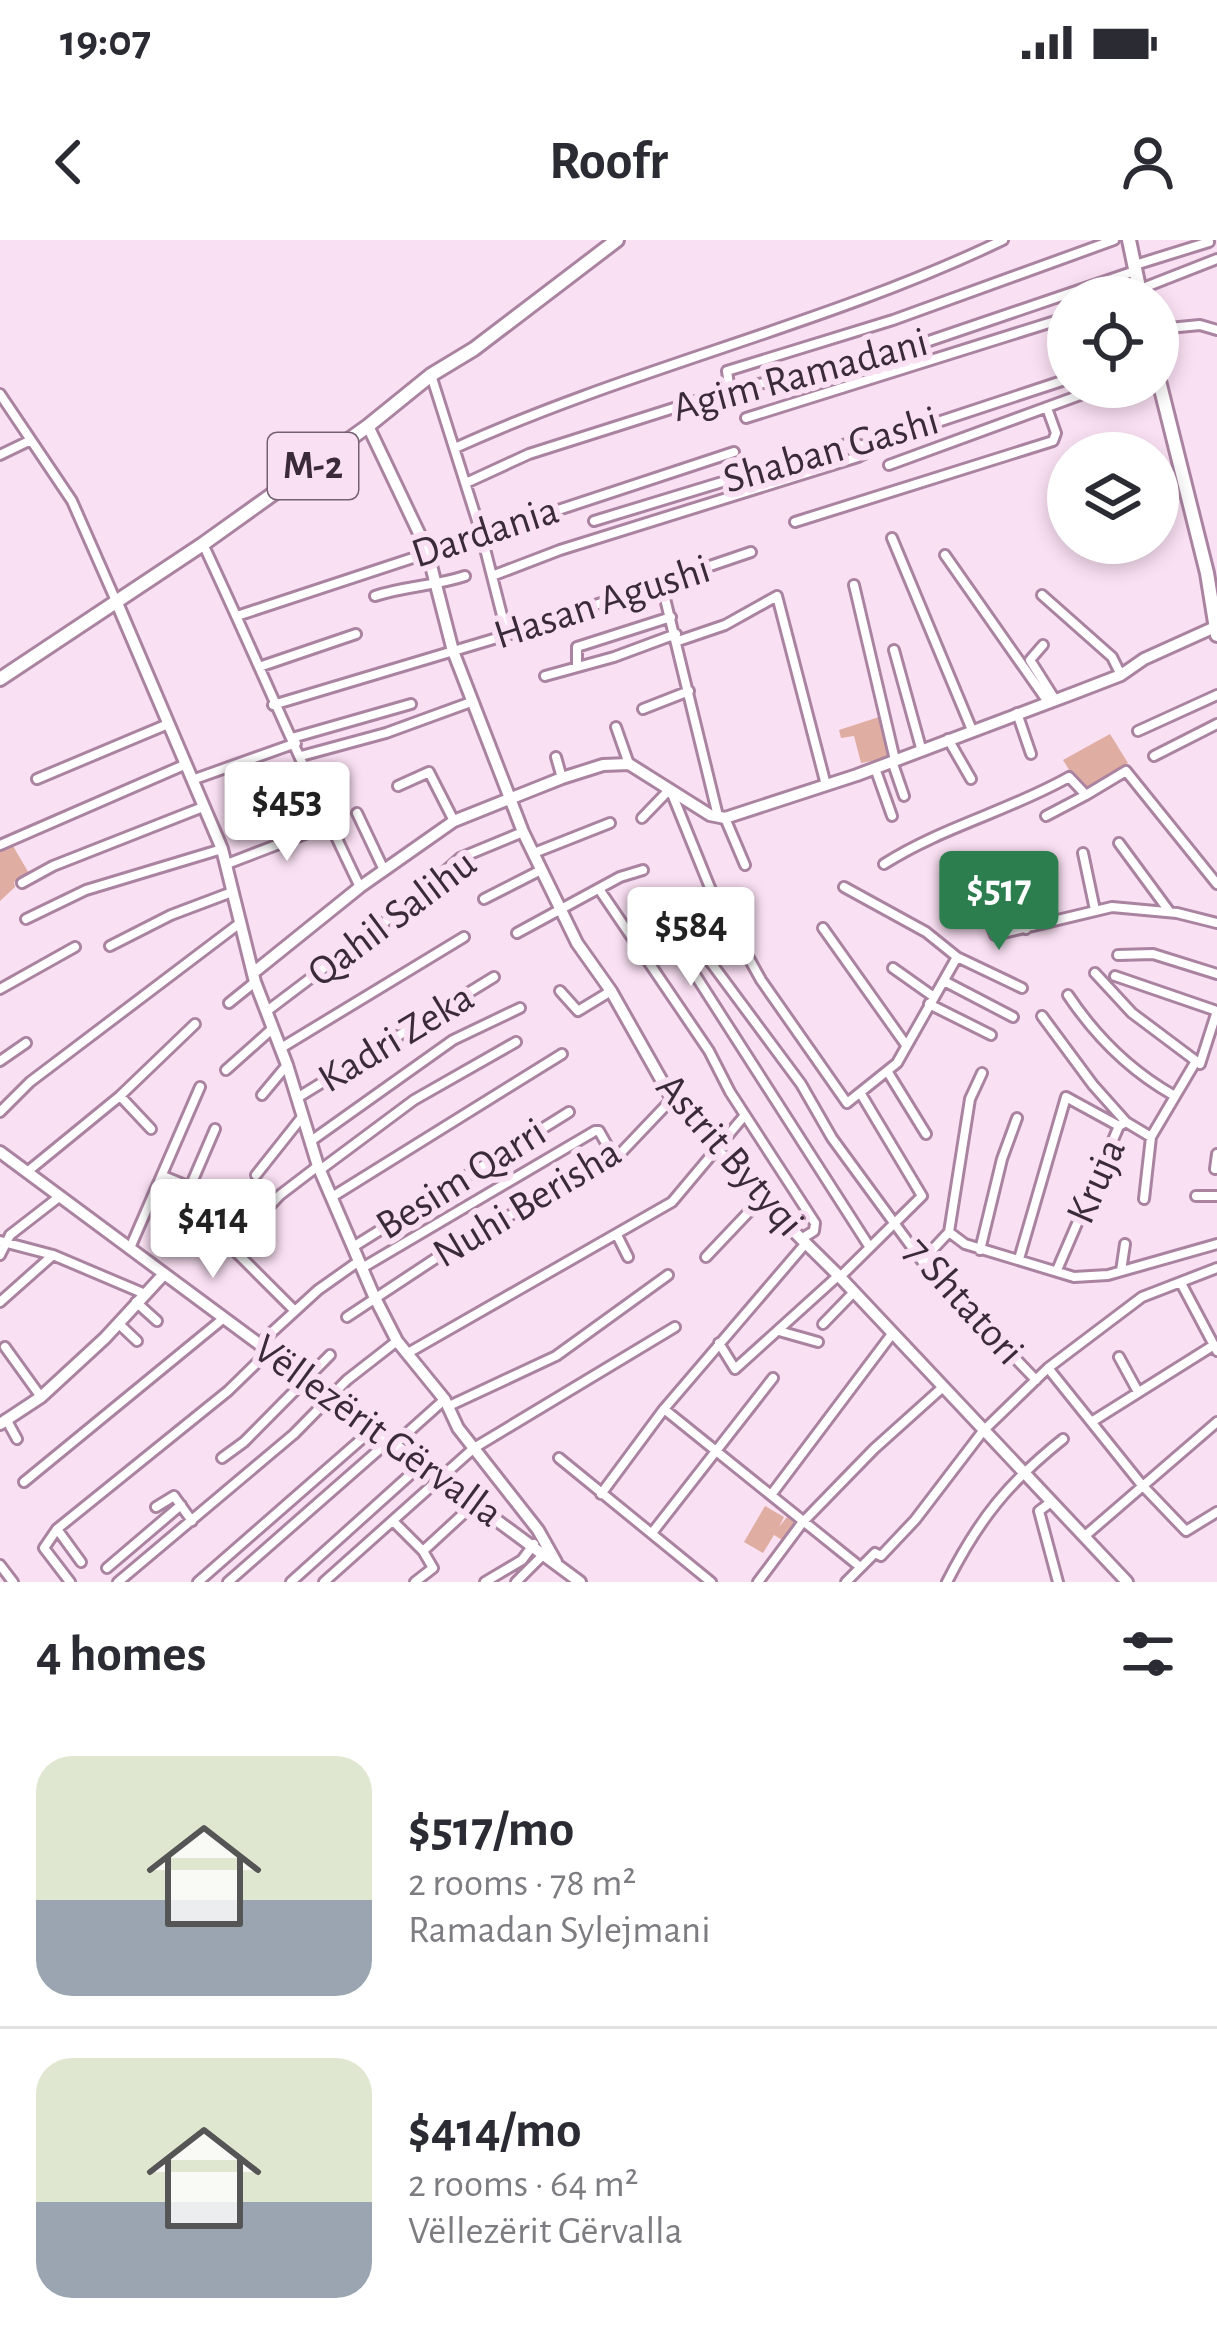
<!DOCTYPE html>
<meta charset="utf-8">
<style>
body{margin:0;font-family:"Alegreya Sans",sans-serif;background:#f2f2f3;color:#2b2b33;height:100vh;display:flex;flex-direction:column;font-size:45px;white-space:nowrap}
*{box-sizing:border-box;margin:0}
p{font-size:39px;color:#7c7c81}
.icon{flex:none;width:66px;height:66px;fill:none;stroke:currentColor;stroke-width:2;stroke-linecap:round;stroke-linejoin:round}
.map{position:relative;height:1342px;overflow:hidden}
.side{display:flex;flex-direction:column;background:#fff;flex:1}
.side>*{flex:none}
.fabs{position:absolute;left:1047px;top:36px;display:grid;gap:24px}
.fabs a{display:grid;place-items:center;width:132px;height:132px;border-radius:50%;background:#fff;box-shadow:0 6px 18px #0003;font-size:60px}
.price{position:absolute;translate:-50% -102px;padding:0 27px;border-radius:12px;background:#fff;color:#222;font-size:39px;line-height:78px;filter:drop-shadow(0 3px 6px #0008)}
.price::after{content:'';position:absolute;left:50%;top:72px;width:36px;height:27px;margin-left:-18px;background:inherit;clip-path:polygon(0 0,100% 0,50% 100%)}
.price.current{background:#2d7e4f;color:#fff}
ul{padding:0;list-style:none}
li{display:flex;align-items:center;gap:36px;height:300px;padding:0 36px}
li+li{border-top:3px solid #e1e1e2}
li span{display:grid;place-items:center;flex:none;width:336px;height:240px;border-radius:36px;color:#555}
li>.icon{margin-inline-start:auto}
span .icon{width:144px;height:144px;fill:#fffc;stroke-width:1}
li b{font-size:51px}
h2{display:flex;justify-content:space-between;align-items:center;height:144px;padding:0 36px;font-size:51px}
.status{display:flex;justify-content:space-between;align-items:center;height:84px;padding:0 60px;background:#fff;direction:ltr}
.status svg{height:33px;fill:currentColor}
header{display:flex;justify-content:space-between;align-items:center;height:156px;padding:0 36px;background:#fff;font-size:54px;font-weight:700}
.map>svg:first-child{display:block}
.green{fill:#dfada1}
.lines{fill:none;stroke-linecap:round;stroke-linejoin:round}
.street-casing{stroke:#aa83a1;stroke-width:14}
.secondary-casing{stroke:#aa83a1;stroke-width:16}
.primary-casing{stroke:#aa83a1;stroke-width:18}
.street{stroke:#fff;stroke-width:8}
.secondary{stroke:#fff;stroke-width:10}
.primary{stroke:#fff;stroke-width:12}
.labels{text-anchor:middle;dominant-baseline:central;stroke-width:12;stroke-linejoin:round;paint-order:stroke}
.shield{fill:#fae0f3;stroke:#746170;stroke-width:3}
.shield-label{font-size:39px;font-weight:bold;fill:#3b2b38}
.street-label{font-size:42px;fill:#3b2b38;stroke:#fae0f3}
</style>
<div class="status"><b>19:07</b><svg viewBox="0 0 49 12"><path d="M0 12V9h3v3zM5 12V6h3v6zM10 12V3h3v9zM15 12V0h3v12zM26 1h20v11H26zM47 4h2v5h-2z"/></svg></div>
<header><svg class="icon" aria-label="back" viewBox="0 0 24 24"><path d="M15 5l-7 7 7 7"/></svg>Roofr<svg class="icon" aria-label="person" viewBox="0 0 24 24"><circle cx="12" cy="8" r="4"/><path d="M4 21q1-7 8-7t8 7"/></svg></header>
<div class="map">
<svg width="1217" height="1342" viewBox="0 0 1217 1342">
<rect width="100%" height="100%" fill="#fae0f3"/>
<path class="green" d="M 882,476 L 893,517 L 861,523 L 854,496 L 841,498 L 839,490 Z
M 1110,494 L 1128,523 L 1083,552 L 1063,520 Z
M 13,606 L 30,635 L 14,642 L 15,647 L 0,661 L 0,611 Z
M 765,1266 L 784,1277 L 779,1287 L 787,1277 L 799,1286 L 787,1303 L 774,1295 L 763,1313 L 744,1302 Z"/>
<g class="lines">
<defs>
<path id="street" d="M 1135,25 L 1209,2
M 1120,57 L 1217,19
M 1158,89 L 1200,85 L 1217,90
M 431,135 L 481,293 L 507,395
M 730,152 L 727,131 L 893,80 L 1114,0
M 0,154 L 72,261 L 116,361
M 746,178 L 1068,77
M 455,208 C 633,127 826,85 1003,0
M 0,215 L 31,200
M 889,225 L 1102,147
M 466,243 L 529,214 L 715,155 L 767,142 L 783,148 L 829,135 L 1135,31
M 594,281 L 850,203 L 865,206 L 1068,139
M 795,282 L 1053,201 L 1056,193 L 1047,168
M 892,298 L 972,490
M 203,304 C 257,419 305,534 360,647
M 945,315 L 1048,462
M 492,336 L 560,310 L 858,217 L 864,214 L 865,206
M 661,342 L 718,576
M 854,345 L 895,520
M 1042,355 L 1112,417 L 1121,435
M 375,356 C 405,346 435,346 465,336
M 237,376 L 734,212
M 678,401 L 725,385 L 777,356 L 826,545
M 1043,405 L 1030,420 L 1054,458
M 894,410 L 921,508
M 259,427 L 356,394
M 577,427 L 577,407 L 671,377
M 545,436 L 614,417 L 676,394
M 273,465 L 507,395 L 751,312
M 643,469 L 689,451
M 1017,473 L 1031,514
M 616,487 L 629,524
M 1138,491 L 1217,455
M 292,498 L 411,464
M 948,499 L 971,539
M 301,516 L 386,493 L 471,462
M 1154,516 L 1217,484
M 556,517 L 562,538
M 892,521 L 904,556
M 875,528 L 892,576
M 37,539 L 168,484
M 192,540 L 296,503
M 398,546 L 429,532 L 454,581
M 357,573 L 384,630
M 1046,576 L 1086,555
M 642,578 L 670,549 L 715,660
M 725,578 L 745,625
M 1119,603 L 1169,671
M 0,605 L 184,525
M 534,613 L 610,583
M 1083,613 L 1095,670
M 227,624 L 331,584
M 884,624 C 942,587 1009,571 1069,537 L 1086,555 L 1126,531 L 1217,644
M 1008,629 L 1026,689
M 1040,631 L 1052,681
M 22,643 L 53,626 L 203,567
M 599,649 L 709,811 L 730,852 L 815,983 L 814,991 L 801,999
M 980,655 L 995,695 L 1112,667 L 1177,673 L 1217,683
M 484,659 L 541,630
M 26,679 L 86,650 L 222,609
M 730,684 L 761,740 L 847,863 L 897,823 L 957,717 L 926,692 L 844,647
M 823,688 L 906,805
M 686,689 L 801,844 L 832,898 L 922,1021 L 1036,1140
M 517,693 L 620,637 L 643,630
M 629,693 L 653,675
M 110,706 L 171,675 L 232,652
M 1118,715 L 1153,714 L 1217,734
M 957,717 L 1022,748
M 893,728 L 934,757
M 692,730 L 869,1006
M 1095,733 L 1132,773 L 1196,821
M 1115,736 L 1214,770
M 944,741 L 1013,777
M 0,749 L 75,707
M 560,751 L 578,771 L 611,751
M 1068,755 C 1096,797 1129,830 1173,855
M 229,763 L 255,742
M 929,764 L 991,795
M 267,771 L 406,666 L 460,618 L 523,592
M 1042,776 L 1093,845 L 1126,882
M 281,808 L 464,697
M 0,821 L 26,803
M 226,830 L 272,789
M 889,834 L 926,894
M 262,855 L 287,825
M 120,856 L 151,889
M 297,858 L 494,737
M 0,872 L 30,842 L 240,683
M 1151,897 L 1196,821 L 1200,824 L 1217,771
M 311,901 L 453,800 L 520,768
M 1215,929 L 1217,914
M 320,930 L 414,860 L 516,802
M 27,932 L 120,856 L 195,784
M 256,935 L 302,877
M 163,936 L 190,947 L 215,889
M 1196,956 L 1217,956
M 332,957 L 562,814
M 247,990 L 280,955 L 318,926
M 949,992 L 965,1004 L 1074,1037 L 1108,1035 L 1217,1004
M 949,992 L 970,859 L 982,833
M 617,995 L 628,1017
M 0,1001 L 53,1015 L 145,1054
M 353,1007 L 569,872
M 130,1008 L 200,847
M 980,1010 L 1002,919 L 1017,878
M 235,1011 L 295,1071
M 0,1015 L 10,995 L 59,957
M 706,1017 L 761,959
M 1019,1019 L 1066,857 L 1119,886
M 922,1021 L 949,992
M 362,1028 L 595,891 L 599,891 L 615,919
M 1057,1030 L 1119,886 L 1126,882 L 1151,897 L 1144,959
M 1121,1031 L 1125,1004
M 840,1037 L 922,956 L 861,854
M 1181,1043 L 1217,1111
M 0,1062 L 53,1015
M 136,1062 L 157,1081
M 347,1077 L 462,1001 L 615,919 L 672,859
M 119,1084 L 137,1101
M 823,1084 L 853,1053
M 779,1091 L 818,1102
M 719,1103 L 735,1129 L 839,1035
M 259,1104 L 318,1050 L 359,1021
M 5,1107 L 41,1157
M 408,1113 L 672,962 L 745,875
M 1119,1117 L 1137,1150
M 1048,1128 L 1141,1244 L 1186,1291 L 1217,1272
M 449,1166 L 556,1116 L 668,1035
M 664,1169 L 859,1326
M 6,1179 L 17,1199
M 1093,1181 L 1214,1105
M 396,1203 L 444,1160
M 222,1218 L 244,1202 L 330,1115
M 559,1218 L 711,1342
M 24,1242 L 224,1078
M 601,1254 L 664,1169 L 806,1003
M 771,1255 L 892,1094
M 1051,1262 L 1039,1271 L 1058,1342
M 156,1267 L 174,1256 L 192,1281
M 394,1282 L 423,1311 L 433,1328 L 415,1342
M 57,1289 L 81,1322
M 652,1293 L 773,1138
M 1086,1295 L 1217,1182
M 423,1311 L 474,1264
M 0,1325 L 13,1342
M 107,1328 L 181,1265
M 70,1342 L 44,1308 L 57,1289 L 228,1151 L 269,1111
M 118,1342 L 294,1194 L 347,1140 L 397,1101
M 198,1342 L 373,1189
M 228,1342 L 390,1200
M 291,1342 L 422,1224
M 324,1342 L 474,1208 L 675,1087
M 485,1342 L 522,1320 L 534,1304
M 516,1342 L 544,1314
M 758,1342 L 802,1283 L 874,1209 L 943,1147
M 846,1342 L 875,1313 L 881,1316 L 915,1280 L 983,1191 L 1048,1128 L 1142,1057 L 1217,1028
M 947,1342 C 979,1279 1008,1243 1063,1199"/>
<path id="secondary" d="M 368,186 L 427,310 L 453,411 L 523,592 L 577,703 L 611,751 L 672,859 L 761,959 L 840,1037 L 1127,1342
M 117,363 L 222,609 L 255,742 L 287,825 L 318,926 L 374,1056 L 397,1101 L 445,1160 L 458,1188 L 538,1290 L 556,1322
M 253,733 L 360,647 L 454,581 L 562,538 L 603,525 L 629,524 L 710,575 L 725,578 L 857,535 L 1077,452 L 1121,435 L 1144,419 L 1215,387
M 0,912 L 580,1342
M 0,1184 L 41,1157 L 105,1098 L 164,1034"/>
<path id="primary" d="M 1129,0 L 1141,57
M 1158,137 L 1207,333 L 1217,395
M 0,439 L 203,304 L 368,186 L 431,135 L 474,109 L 617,0"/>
</defs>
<use href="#street" class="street-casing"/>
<use href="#secondary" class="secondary-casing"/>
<use href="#primary" class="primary-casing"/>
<use href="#street" class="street"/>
<use href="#secondary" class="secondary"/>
<use href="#primary" class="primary"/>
</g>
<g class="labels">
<rect class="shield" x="268" y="193" width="90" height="66" rx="9"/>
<g class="shield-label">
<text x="313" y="226">M-2</text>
</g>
<g class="street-label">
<text transform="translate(800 135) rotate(-15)">Agim Ramadani</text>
<text transform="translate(831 210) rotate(-16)">Shaban Gashi</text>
<text transform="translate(485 292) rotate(-18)">Dardania</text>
<text transform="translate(602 362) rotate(-18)">Hasan Agushi</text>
<text transform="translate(392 678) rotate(-37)">Qahil Salihu</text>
<text transform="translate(396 798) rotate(-31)">Kadri Zeka</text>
<text transform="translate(730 915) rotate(49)">Astrit Bytyqi</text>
<text transform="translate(461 939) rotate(-32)">Besim Qarri</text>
<text transform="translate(1096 941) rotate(-66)">Kruja</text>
<text transform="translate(527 963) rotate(-31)">Nuhi Berisha</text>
<text transform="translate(964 1061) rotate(48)">7 Shtatori</text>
<text transform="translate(378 1191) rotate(36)">Vëllezërit Gërvalla</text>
</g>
</g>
</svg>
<div class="fabs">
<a><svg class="icon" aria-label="locate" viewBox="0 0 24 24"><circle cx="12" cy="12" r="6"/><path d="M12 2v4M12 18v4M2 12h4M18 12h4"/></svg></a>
<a><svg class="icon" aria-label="layers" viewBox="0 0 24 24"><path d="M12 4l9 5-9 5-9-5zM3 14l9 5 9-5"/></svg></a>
</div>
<b class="price" style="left:287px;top:624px">$453</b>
<b class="price current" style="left:999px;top:713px">$517</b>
<b class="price" style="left:691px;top:749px">$584</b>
<b class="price" style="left:213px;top:1041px">$414</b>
</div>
<section class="side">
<h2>4 homes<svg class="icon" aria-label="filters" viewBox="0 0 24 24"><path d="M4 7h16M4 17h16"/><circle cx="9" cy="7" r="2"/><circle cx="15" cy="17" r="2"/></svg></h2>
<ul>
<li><span style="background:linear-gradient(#dfe7d0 60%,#9aa5b1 0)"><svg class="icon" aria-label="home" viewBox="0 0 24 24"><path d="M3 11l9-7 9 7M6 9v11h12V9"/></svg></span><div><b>$517/mo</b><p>2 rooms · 78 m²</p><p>Ramadan Sylejmani</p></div></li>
<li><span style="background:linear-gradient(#dfe7d0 60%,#9aa5b1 0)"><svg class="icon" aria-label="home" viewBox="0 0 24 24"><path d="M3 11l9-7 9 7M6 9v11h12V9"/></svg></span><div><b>$414/mo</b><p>2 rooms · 64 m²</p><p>Vëllezërit Gërvalla</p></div></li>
</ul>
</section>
